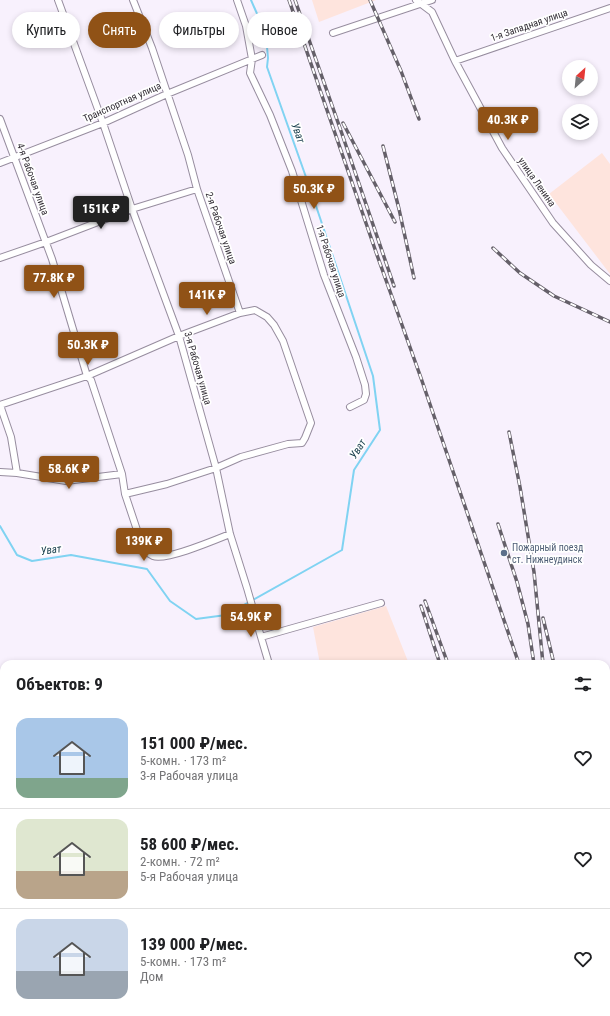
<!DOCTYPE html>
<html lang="ru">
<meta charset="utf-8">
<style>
body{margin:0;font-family:"Roboto Condensed",sans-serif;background:#f6f6f6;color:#202124;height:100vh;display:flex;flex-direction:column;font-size:15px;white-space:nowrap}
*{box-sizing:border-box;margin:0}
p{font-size:13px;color:#757577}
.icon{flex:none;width:22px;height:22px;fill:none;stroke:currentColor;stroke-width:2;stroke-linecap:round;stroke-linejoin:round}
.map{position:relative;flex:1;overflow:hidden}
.panel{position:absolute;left:0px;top:660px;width:610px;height:356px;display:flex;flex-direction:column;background:#fff;border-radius:12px 12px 0 0;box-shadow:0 2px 6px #0003}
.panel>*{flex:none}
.banner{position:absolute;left:12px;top:12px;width:400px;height:36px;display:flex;gap:8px}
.needle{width:26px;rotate:27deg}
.fabs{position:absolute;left:562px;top:60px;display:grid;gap:8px}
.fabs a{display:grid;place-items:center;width:36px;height:36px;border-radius:50%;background:#fff;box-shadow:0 2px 6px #0003;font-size:20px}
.price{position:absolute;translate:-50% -34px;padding:0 9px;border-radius:4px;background:#905216;color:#fff;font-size:13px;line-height:26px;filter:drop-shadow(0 1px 2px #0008)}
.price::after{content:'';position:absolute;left:50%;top:24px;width:12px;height:9px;margin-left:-6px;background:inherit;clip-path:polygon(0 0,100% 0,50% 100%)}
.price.selected{background:#222;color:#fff}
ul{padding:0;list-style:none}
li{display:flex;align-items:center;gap:12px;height:100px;padding:0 16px}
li+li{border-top:1px solid #e0e0e0}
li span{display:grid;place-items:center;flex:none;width:112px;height:80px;border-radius:12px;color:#555}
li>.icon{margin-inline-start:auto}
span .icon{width:48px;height:48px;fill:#fffc;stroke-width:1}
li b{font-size:17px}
h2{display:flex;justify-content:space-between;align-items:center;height:48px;padding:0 16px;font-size:17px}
.pill{padding:0 14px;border-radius:18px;background:#fff;box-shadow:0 2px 6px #0003;font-size:14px;line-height:36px}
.pill.selected{background:#905216;color:#fff}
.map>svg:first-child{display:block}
.industrial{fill:#fee4dd}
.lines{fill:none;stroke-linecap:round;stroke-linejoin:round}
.stream{stroke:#80d3f2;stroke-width:2}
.minor-casing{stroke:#978d9f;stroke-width:8}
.minor{stroke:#fff;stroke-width:6}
.rail-casing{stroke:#656069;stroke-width:3.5}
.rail{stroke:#fff;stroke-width:2;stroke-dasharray:6;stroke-linecap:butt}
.service-dot{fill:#5c6f8a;stroke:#fff;stroke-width:1.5}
.labels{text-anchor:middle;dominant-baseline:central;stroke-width:3.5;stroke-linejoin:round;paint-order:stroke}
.street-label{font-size:10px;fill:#332e36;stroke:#fff}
.service-label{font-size:10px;fill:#4e5e75;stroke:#fff;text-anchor:start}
.water-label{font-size:11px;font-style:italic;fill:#193e4c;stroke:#fff}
</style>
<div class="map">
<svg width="610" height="1016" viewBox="0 0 610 1016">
<rect width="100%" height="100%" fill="#f8f1fd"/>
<path class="industrial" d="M 312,0 L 376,0 L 319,22 Z
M 602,153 L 610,164 L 610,274 L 549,194 Z
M 386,606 L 409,664 L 320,664 L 313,627 Z"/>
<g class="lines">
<path class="stream" d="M 0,526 L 17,555 L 32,561 L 71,555 L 147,569 L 170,601 L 196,619 L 226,615 L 342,550 L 354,470 L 380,430 L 373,376 L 312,194 L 267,67 L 268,58 L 267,47 L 261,31 L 258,16 L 251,0"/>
<defs>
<path id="minor" d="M 58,0 L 103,123 L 132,209 L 179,336 L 216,468 L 230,534 L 247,588 L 261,637 L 269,664
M 237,0 L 246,26 L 252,59 L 250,73 L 270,115 L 292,171 L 324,275 L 356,357 L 365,385 L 366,394 L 364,400 L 350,407
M 416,0 L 432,12 L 455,61 L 502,148 L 553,223 L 591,265 L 610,281
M 333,33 L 432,0
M 455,61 L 610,8
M 0,119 L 52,259 L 87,376 L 91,380 L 122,474 L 125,494 L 143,548 C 146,551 148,554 153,556 C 166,561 215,540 230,534
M 0,163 L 103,123 L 167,94 L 262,55
M 0,258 L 46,242 L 132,209 L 197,189
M 0,405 L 87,376 L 179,336 L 240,313
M 0,405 L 11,437 L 17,473
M 0,472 L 17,473 L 66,481 L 122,474
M 125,494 L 167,484 L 216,468 L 241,457 L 288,444 L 302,443 L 305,438 L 311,423 L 283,341 L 274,325 L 267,317 L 255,310 L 240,313 L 197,189 L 188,155 L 152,48 L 133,0
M 261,637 L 381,603
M 0,897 L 4,908
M 0,975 L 4,973
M 43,1012 L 45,1016
M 135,1012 L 137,1016
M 310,1012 L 311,1016
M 385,1012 L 386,1016"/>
</defs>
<use href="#minor" class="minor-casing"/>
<use href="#minor" class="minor"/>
<defs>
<path id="rail" d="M 289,0 L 377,255 L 421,378 L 519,664
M 295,0 L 341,131 L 394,286
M 370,0 L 401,71 L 419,119
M 343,123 L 395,222
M 383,146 L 399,209 L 414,278
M 493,248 L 520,273 L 554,296 L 610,322
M 509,432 L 520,487 L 534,572 L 543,664
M 498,524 L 517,582 L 528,624 L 534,664
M 425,601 L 448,664
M 421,606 L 440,664
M 543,618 L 554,664
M 606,899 L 610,910
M 606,920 L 610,932
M 533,1012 L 536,1016"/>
</defs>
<use href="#rail" class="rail-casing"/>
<use href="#rail" class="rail"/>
</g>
<circle class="service-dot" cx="504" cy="553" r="4"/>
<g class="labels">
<g class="street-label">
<text transform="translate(529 25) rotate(-19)">1-я Западная улица</text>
<text transform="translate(122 102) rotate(-24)">Транспортная улица</text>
<text transform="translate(33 179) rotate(70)">4-я Рабочая улица</text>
<text transform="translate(537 182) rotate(55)">улица Ленина</text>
<text transform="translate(221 228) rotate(71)">2-я Рабочая улица</text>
<text transform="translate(331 261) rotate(72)">1-я Рабочая улица</text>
<text transform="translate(198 368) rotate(74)">3-я Рабочая улица</text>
</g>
<g class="service-label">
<text x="512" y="547">Пожарный поезд<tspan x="512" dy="12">ст. Нижнеудинск</tspan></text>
</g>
<g class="water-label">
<text transform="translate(298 133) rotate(71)">Уват</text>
<text transform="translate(358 449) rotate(-57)">Уват</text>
<text transform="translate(51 550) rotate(-8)">Уват</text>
</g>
</g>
</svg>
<div class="fabs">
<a><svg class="needle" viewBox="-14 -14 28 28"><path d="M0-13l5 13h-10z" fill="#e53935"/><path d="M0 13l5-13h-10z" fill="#757577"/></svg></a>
<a><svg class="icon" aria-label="layers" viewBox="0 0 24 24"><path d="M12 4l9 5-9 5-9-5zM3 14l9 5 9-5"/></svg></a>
</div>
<b class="price" style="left:508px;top:141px">40.3K ₽</b>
<b class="price" style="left:314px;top:210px">50.3K ₽</b>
<b class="price selected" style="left:101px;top:230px">151K ₽</b>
<b class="price" style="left:54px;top:299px">77.8K ₽</b>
<b class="price" style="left:207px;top:316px">141K ₽</b>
<b class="price" style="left:88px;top:366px">50.3K ₽</b>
<b class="price" style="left:69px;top:490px">58.6K ₽</b>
<b class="price" style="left:144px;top:562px">139K ₽</b>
<b class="price" style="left:251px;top:638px">54.9K ₽</b>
<div class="banner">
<a class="pill">Купить</a>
<a class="pill selected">Снять</a>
<a class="pill">Фильтры</a>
<a class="pill">Новое</a>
</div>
<section class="panel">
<h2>Объектов: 9<svg class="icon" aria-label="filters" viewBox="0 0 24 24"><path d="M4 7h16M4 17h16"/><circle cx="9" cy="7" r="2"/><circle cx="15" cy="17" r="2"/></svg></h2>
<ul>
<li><span style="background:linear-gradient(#a9c7e8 75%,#7fa58c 0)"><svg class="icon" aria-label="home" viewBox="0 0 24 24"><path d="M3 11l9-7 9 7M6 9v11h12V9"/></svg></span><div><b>151 000 ₽/мес.</b><p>5-комн. · 173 m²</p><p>3-я Рабочая улица</p></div><svg class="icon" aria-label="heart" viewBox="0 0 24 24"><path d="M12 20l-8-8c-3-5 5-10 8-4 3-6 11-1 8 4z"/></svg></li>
<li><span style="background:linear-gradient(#dfe7d0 65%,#b9a48a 0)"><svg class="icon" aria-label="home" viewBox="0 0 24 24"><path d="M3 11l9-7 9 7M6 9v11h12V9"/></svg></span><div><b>58 600 ₽/мес.</b><p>2-комн. · 72 m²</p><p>5-я Рабочая улица</p></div><svg class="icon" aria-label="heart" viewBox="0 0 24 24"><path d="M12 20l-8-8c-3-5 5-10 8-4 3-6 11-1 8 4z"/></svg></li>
<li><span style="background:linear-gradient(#c9d6e8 65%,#9aa5b1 0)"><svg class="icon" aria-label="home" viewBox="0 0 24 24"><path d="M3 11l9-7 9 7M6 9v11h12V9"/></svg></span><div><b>139 000 ₽/мес.</b><p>5-комн. · 173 m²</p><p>Дом</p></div><svg class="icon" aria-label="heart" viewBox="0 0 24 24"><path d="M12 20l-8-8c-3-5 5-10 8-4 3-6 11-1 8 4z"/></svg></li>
</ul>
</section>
</div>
